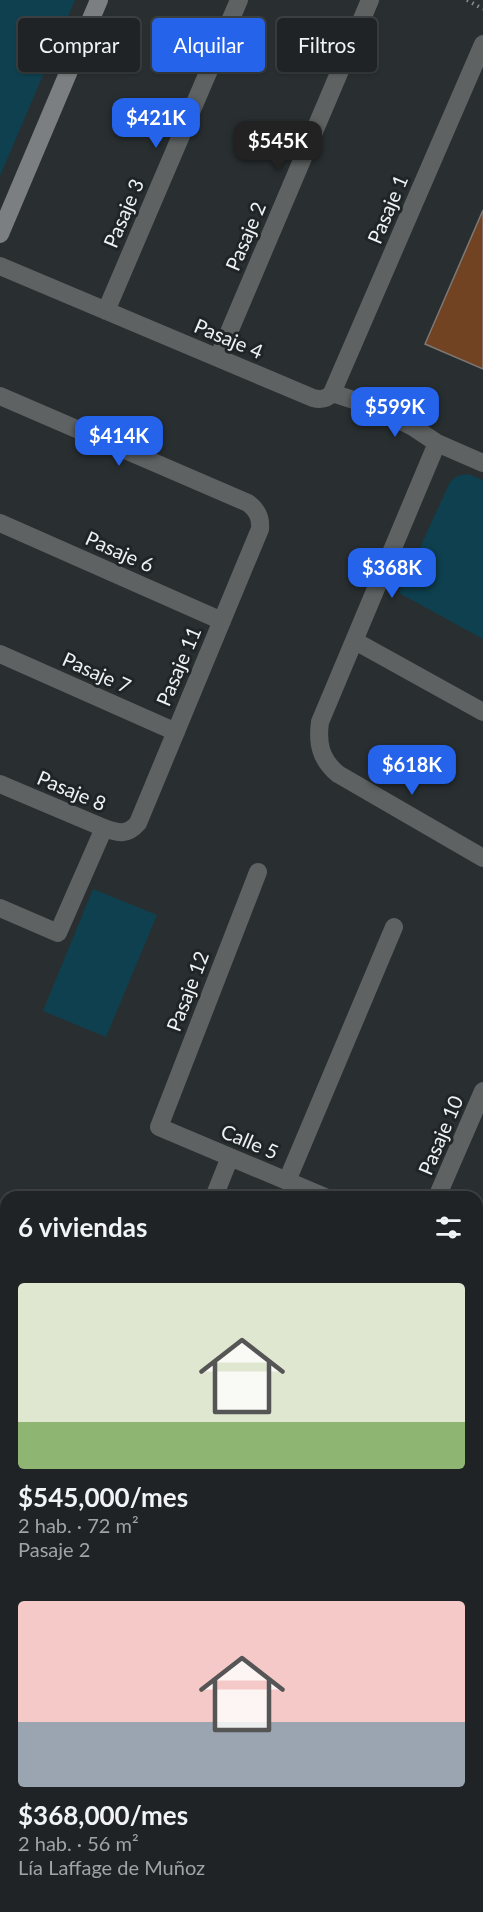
<!DOCTYPE html>
<html lang="es">
<meta charset="utf-8">
<style>
body{margin:0;font-family:Lato,sans-serif;background:#272b2d;color:#f1f3f6;height:100vh;display:flex;flex-direction:column;font-size:22px;white-space:nowrap}
*{box-sizing:border-box;margin:0}
p{font-size:20px;color:#a1a4a7}
.icon{flex:none;width:33px;height:33px;fill:none;stroke:currentColor;stroke-width:2;stroke-linecap:round;stroke-linejoin:round}
.map{position:relative;flex:1;overflow:hidden}
.details{position:absolute;left:0px;top:1191px;width:483px;height:722px;display:flex;flex-direction:column;background:#1f2325;border-radius:18px 18px 0 0;box-shadow:0 2px 4px #0004,0 0 0 2px #3c4042}
.details>*{flex:none}
.banner{position:absolute;left:18px;top:18px;width:447px;height:54px;display:flex;gap:12px}
.price{position:absolute;translate:-50% -51px;padding:0 14px;border-radius:12px;background:#2563eb;color:#fff;font-size:20px;line-height:39px;filter:drop-shadow(0 2px 3px #0008)}
.price::after{content:'';position:absolute;left:50%;top:36px;width:18px;height:14px;margin-left:-9px;background:inherit;clip-path:polygon(0 0,100% 0,50% 100%)}
.price.on{background:#222;color:#fff}
ul{padding:0;list-style:none}
li{display:grid;align-content:center;gap:12px;height:318px;padding:0 18px}
li span{display:grid;place-items:center;height:186px;border-radius:6px;color:#555}
li>.icon{margin-inline-start:auto}
span .icon{width:108px;height:108px;fill:#fffc;stroke-width:1}
li b{font-size:26px}
h2{display:flex;justify-content:space-between;align-items:center;height:72px;padding:0 18px;font-size:26px}
.pill{padding:0 21px;border-radius:6px;background:#1f2325;box-shadow:0 2px 4px #0004,0 0 0 2px #3c4042;font-size:21px;line-height:54px}
.pill.on{background:#2563eb;color:#fff}
.map>svg:first-child{display:block}
.green{fill:#0e404f}
.building{fill:#724322;stroke:#7e7875;stroke-width:1.5}
.lines{fill:none;stroke-linecap:round;stroke-linejoin:round}
.path{stroke:#898e8f;stroke-width:4;stroke-dasharray:1.5 4.5;stroke-linecap:butt}
.street{stroke:#5f6263;stroke-width:18}
.secondary{stroke:#7b7f81;stroke-width:18}
.labels{text-anchor:middle;dominant-baseline:central;stroke-width:6;stroke-linejoin:round;paint-order:stroke}
.street-label{font-size:20px;fill:#eef2f3;stroke:#1f2527}
</style>
<div class="map">
<svg width="483" height="1912" viewBox="0 0 483 1912">
<rect width="100%" height="100%" fill="#292f31"/>
<path class="green" d="M 0,0 L 75,0 L 0,176 Z
M 468,474 L 483,480 L 483,639 L 399,593 L 450,482 L 457,476 Z
M 93,889 L 157,915 L 106,1037 L 43,1011 Z
M 6,1776 L 6,1905 L 0,1903 L 0,1791 Z
M 483,1853 L 483,1912 L 458,1912 L 461,1907 L 477,1906 L 477,1867 Z
M 9,1907 L 224,1907 L 222,1912 L 23,1912 Z"/>
<path class="building" d="M 483,210 L 483,369 L 425,344 Z"/>
<g class="lines">
<path class="path" d="M 467,0 L 483,9"/>
<path class="street" d="M 0,266 L 313,398 C 321,400 327,399 332,393 L 483,44
M 106,311 L 239,0
M 218,358 L 370,0
M 332,393 L 369,405 L 413,427 L 437,443 L 483,463
M 0,396 L 248,503 C 257,510 261,517 260,529 L 138,823 C 127,836 118,833 104,828 L 0,784
M 437,443 L 320,722 C 317,744 321,760 338,774 L 483,858
M 0,523 L 222,621
M 355,641 L 483,712
M 0,654 L 176,732
M 258,872 L 159,1127 L 325,1197
M 0,908 L 58,933 L 104,828
M 287,1181 L 394,927
M 214,1197 L 230,1157
M 437,1197 L 483,1091
M 477,1261 L 483,1264
M 477,1349 L 483,1337
M 477,1362 L 483,1366
M 0,1748 L 6,1734
M 477,1775 L 483,1777
M 477,1848 L 483,1834
M 371,1906 L 385,1912
M 236,1912 L 239,1906
M 450,1912 L 452,1906"/>
<path class="secondary" d="M 0,234 L 99,0
M 0,1414 L 6,1417
M 477,1613 L 483,1616"/>
</g>
<g class="labels">
<g class="street-label">
<text transform="translate(387 209) rotate(-67)">Pasaje 1</text>
<text transform="translate(123 213) rotate(-67)">Pasaje 3</text>
<text transform="translate(245 236) rotate(-67)">Pasaje 2</text>
<text transform="translate(229 338) rotate(23)">Pasaje 4</text>
<text transform="translate(120 551) rotate(24)">Pasaje 6</text>
<text transform="translate(178 666) rotate(-67)">Pasaje 11</text>
<text transform="translate(97 672) rotate(24)">Pasaje 7</text>
<text transform="translate(72 790) rotate(23)">Pasaje 8</text>
<text transform="translate(187 991) rotate(-69)">Pasaje 12</text>
<text transform="translate(440 1135) rotate(-67)">Pasaje 10</text>
<text transform="translate(250 1141) rotate(23)">Calle 5</text>
</g>
</g>
</svg>
<b class="price" style="left:156px;top:149px">$421K</b>
<b class="price on" style="left:278px;top:172px">$545K</b>
<b class="price" style="left:395px;top:438px">$599K</b>
<b class="price" style="left:119px;top:467px">$414K</b>
<b class="price" style="left:392px;top:599px">$368K</b>
<b class="price" style="left:412px;top:796px">$618K</b>
<div class="banner">
<a class="pill">Comprar</a>
<a class="pill on">Alquilar</a>
<a class="pill">Filtros</a>
</div>
<section class="details">
<h2>6 viviendas<svg class="icon" aria-label="filters" viewBox="0 0 24 24"><path d="M4 7h16M4 17h16"/><circle cx="9" cy="7" r="2"/><circle cx="15" cy="17" r="2"/></svg></h2>
<ul>
<li><span style="background:linear-gradient(#dfe7d0 75%,#8fb573 0)"><svg class="icon" aria-label="home" viewBox="0 0 24 24"><path d="M3 11l9-7 9 7M6 9v11h12V9"/></svg></span><div><b>$545,000/mes</b><p>2 hab. · 72 m²</p><p>Pasaje 2</p></div></li>
<li><span style="background:linear-gradient(#f6c9c9 65%,#9aa5b1 0)"><svg class="icon" aria-label="home" viewBox="0 0 24 24"><path d="M3 11l9-7 9 7M6 9v11h12V9"/></svg></span><div><b>$368,000/mes</b><p>2 hab. · 56 m²</p><p>Lía Laffage de Muñoz</p></div></li>
</ul>
</section>
</div>
